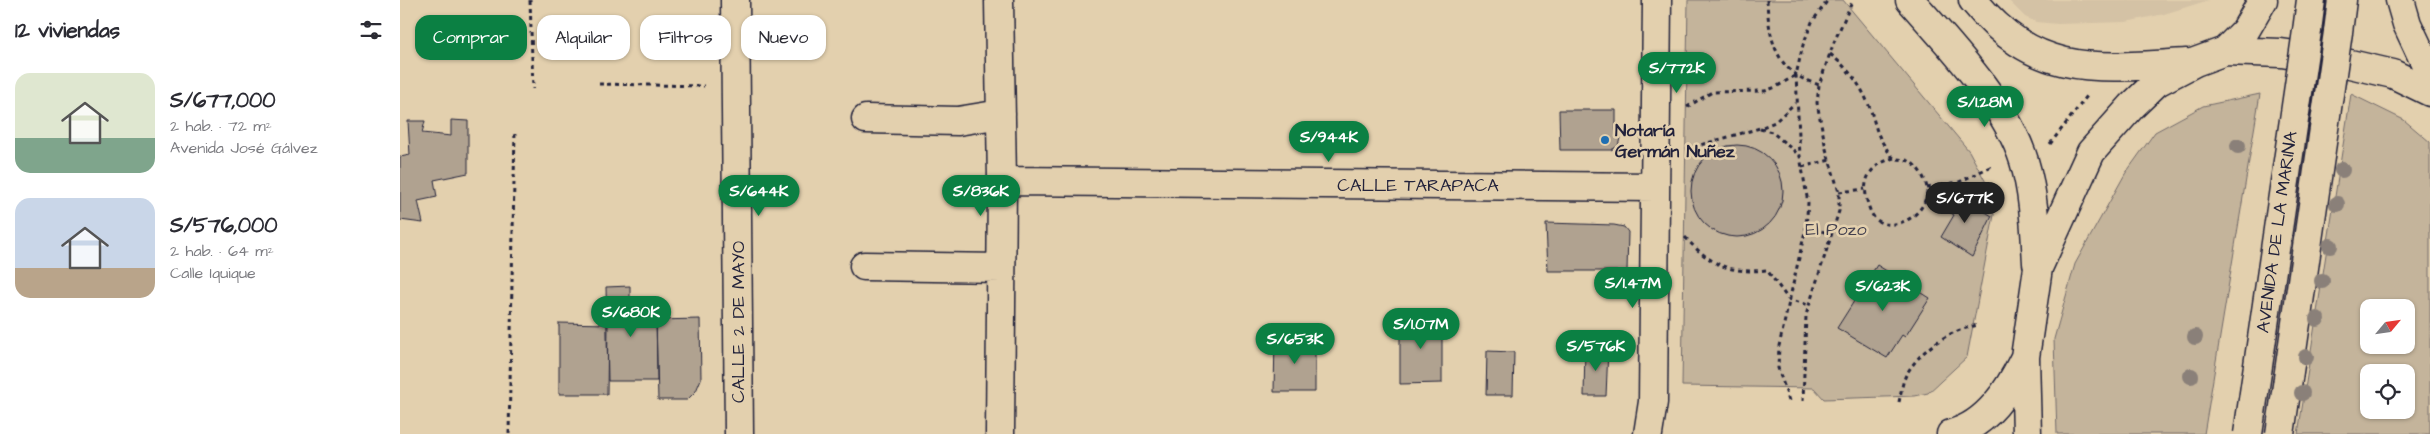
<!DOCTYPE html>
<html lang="es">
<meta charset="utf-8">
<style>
body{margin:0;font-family:"Architects Daughter",sans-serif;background:#f7f7f7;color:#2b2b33;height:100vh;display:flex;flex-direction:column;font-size:19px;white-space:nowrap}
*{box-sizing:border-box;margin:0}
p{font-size:16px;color:#7c7c81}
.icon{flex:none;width:28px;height:28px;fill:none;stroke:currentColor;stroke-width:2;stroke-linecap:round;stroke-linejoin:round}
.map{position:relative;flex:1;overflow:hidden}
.side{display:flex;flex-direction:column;background:#fff;width:400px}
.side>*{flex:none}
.banner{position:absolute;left:15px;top:15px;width:475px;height:45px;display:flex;gap:10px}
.needle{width:32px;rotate:61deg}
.buttons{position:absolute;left:1960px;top:299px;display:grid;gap:10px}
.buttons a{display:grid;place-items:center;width:55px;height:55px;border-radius:10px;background:#fff;box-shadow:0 1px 4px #0004;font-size:25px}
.price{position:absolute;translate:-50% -42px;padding:0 11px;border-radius:18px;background:#0b8043;color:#fff;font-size:16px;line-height:32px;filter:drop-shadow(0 1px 2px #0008)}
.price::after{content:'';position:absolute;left:50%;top:30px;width:15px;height:11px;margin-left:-8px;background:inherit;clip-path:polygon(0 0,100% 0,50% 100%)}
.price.current{background:#222;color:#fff}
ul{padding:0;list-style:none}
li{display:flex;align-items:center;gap:15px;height:125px;padding:0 15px}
li span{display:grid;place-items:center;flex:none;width:140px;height:100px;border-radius:15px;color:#555}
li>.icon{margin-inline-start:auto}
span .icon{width:60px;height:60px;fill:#fffc;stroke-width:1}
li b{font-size:21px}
h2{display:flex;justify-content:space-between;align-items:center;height:60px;padding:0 15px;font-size:21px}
.pill{padding:0 18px;border-radius:15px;background:#fff;box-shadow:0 1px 4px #0004;font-size:18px;line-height:45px}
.pill.current{background:#0b8043;color:#fff}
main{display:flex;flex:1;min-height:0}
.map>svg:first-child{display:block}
.built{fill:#d4c2a5}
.green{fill:#c4b49b;stroke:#736b6b;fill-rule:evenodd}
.building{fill:#b0a290;stroke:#22223b}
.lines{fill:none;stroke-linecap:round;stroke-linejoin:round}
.minor-casing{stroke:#22223b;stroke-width:31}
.major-casing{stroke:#22223b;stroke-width:31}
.path{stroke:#22223b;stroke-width:3;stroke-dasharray:4 4;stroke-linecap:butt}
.minor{stroke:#e3d0ae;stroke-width:28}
.major{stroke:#e3d0ae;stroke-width:28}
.major-bridge-casing{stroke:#22223b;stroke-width:31;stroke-linecap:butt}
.major-bridge{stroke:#e3d0ae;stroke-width:28}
.tree{fill:#8a8079}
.poi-dot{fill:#1f6fb2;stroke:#e3d0ae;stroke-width:2}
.labels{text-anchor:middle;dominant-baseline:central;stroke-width:5;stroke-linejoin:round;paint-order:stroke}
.poi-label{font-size:18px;font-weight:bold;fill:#22223b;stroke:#e3d0ae;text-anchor:start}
.street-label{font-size:18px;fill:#22223b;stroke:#e3d0ae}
.park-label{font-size:18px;fill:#423f4e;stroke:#e3d0ae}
</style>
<main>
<section class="side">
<h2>12 viviendas<svg class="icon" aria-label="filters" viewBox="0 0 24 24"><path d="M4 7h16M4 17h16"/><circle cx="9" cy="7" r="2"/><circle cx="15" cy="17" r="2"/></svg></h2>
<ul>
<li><span style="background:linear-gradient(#dfe7d0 65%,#7fa58c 0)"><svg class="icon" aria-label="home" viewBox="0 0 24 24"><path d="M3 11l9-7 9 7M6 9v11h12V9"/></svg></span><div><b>S/677,000</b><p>2 hab. · 72 m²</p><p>Avenida José Gálvez</p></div></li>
<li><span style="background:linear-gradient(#c9d6e8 70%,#b9a48a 0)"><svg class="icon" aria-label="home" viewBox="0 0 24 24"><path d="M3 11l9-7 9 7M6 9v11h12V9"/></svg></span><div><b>S/576,000</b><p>2 hab. · 64 m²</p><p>Calle Iquique</p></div></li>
</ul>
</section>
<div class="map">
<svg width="2030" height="434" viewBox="0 0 2030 434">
<rect width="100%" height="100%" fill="#e3d0ae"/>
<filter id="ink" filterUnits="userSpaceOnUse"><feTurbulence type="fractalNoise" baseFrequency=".02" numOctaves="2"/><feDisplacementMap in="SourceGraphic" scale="10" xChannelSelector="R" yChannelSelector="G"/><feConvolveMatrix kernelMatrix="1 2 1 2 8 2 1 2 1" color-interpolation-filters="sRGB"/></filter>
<g filter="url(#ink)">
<path class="built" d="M 1608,0 L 1809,0 L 1764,14 L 1726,22 L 1658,24 L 1636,22 L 1625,17 Z"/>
<path class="green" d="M 1288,0 L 1443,0 L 1569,151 L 1589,188 L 1594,215 L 1567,357 L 1528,393 L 1514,396 L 1424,399 L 1414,388 L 1282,386 Z
M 1860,94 L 1804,434 L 1657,434 L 1654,339 L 1675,264 L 1725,174 L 1755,132 L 1803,106 Z
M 1951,94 L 2004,120 L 2030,142 L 2030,434 L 1898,434 ZM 1969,308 L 2006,308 L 2006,345 L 1969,345 ZM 2006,372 L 2006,410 L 1969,410 L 1969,372 Z"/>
<path class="building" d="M 1159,110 L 1216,110 L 1216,130 L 1220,138 L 1218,146 L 1211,150 L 1160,150 Z
M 51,120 L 68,121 L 68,173 L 34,180 L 37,197 L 18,201 L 23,223 L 0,220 L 0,157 L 10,155 L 8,121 L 25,121 L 22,133 L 51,136 Z
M1291 191a46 46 0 1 1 92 0a46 46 0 1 1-92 0Z
M 1553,192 L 1592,216 L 1572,257 L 1541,237 L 1554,215 L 1543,208 Z
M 1146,223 L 1214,225 L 1224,227 L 1228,232 L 1227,271 L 1148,271 Z
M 1477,265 L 1530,298 L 1505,337 L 1502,335 L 1487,358 L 1437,328 Z
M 230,286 L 230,303 L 256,303 L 257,381 L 208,381 L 206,287 Z
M 1022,313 L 1042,313 L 1042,383 L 1000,384 L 1000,319 L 1022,320 Z
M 300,319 L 301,379 L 296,391 L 287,400 L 258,400 L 256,320 Z
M 159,323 L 208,324 L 207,394 L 159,394 Z
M 875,337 L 915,338 L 915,392 L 874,392 Z
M 1185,347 L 1208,349 L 1206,396 L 1184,396 Z
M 1087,351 L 1114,352 L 1113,395 L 1086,395 Z"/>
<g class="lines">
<defs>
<path id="minor" d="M 335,0 L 339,434
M 599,0 L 602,181 L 600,434
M 466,119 L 558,121 L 601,114
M 602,181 L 1255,187
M 464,266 L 601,268
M 1248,434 L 1253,402 L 1257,0"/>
<path id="major" d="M 1510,0 C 1549,44 1607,105 1624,161 C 1634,194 1635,229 1637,263
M 1573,0 C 1635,77 1695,69 1786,63
M 2000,0 L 2007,24 L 2030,73
M 1907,31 L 1911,0
M 1938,32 L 1942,0
M 1825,51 L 1845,31 L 1863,0
M 1551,434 C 1587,425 1609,390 1624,359
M 1627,434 L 1625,357 L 1638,268 L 1691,152 L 1732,106 L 1757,82 L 1795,62 L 1825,51 L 1881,53 L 1937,61 L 1993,74 L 2030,92"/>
</defs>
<use href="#minor" class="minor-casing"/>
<use href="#major" class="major-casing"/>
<path class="path" d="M 130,0 L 133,89
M 1367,0 C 1368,26 1372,60 1397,75 C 1403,80 1412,82 1419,85
M 1430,54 C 1450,70 1462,86 1471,111 C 1475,124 1477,136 1485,146 C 1487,150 1491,156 1494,158 C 1499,160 1505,159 1509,161 C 1518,166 1526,179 1527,189 C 1528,220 1480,239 1470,210 C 1460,184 1466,166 1494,158
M 199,84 L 304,86
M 1287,107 L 1312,92 L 1365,91 L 1376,87 L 1396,75
M 1360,129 L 1372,132 L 1400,156
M 1650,144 L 1687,96
M 1286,149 L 1360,128 L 1375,122 L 1395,103
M 1402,167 L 1430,160
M 1527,188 L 1559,182 L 1594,165
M 1439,192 L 1465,189
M 1406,227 L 1432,234
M 1285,237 C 1310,265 1330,274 1367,270 L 1388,299 L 1408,305
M 1389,401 L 1378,368 L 1379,346 L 1406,227 L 1408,203 L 1400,156 L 1396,75 L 1403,45 L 1412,22 L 1428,0
M 1403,401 L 1406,315 L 1439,211 L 1439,192 L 1426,149 L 1417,103 L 1419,85 L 1434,42 L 1453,0
M 1499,402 C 1501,393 1502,383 1506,375 C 1522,348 1548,331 1578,325
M 109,434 L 115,130"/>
<use href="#minor" class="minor"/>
<use href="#major" class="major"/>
<defs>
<path id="major-bridge" d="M 1848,434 L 1907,31
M 1880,434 L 1938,32"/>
</defs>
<use href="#major-bridge" class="major-bridge-casing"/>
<use href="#major-bridge" class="major-bridge"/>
</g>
<g class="tree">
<circle cx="1838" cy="146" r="8"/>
<circle cx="1942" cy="170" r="8"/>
<circle cx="1937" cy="204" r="8"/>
<circle cx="1930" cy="246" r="8"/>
<circle cx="1922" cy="281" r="8"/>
<circle cx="1917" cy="319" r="8"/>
<circle cx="1795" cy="337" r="8"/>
<circle cx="1906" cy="357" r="8"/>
<circle cx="1791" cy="376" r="8"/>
<circle cx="1902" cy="393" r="8"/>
</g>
</g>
<circle class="poi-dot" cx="1205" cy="140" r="5"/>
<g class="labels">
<g class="poi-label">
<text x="1215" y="130">Notaría<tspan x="1215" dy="21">Germán Nuñez</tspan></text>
</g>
<g class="street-label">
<text x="1018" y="185">CALLE TARAPACA</text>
<text transform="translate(1877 232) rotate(-82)">AVENIDA DE LA MARINA</text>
<text transform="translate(338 322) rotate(-90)">CALLE 2 DE MAYO</text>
</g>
<g class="park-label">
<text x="1436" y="229">El Pozo</text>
</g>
</g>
</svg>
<div class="buttons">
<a><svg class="needle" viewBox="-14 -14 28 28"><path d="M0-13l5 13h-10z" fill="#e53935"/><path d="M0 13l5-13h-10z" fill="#7c7c81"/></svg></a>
<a><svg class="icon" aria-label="locate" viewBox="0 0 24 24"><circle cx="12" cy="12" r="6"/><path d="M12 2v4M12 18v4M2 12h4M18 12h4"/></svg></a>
</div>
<b class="price" style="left:1277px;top:94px">S/772K</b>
<b class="price" style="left:1585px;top:128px">S/1.28M</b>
<b class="price" style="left:929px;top:163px">S/944K</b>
<b class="price" style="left:359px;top:217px">S/644K</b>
<b class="price" style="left:581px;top:217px">S/836K</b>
<b class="price current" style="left:1565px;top:224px">S/677K</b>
<b class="price" style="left:1233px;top:309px">S/1.47M</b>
<b class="price" style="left:1483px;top:312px">S/623K</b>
<b class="price" style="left:231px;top:338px">S/680K</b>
<b class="price" style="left:1021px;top:350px">S/1.07M</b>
<b class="price" style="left:895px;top:365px">S/653K</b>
<b class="price" style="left:1196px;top:372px">S/576K</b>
<div class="banner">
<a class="pill current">Comprar</a>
<a class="pill">Alquilar</a>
<a class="pill">Filtros</a>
<a class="pill">Nuevo</a>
</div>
</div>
</main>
